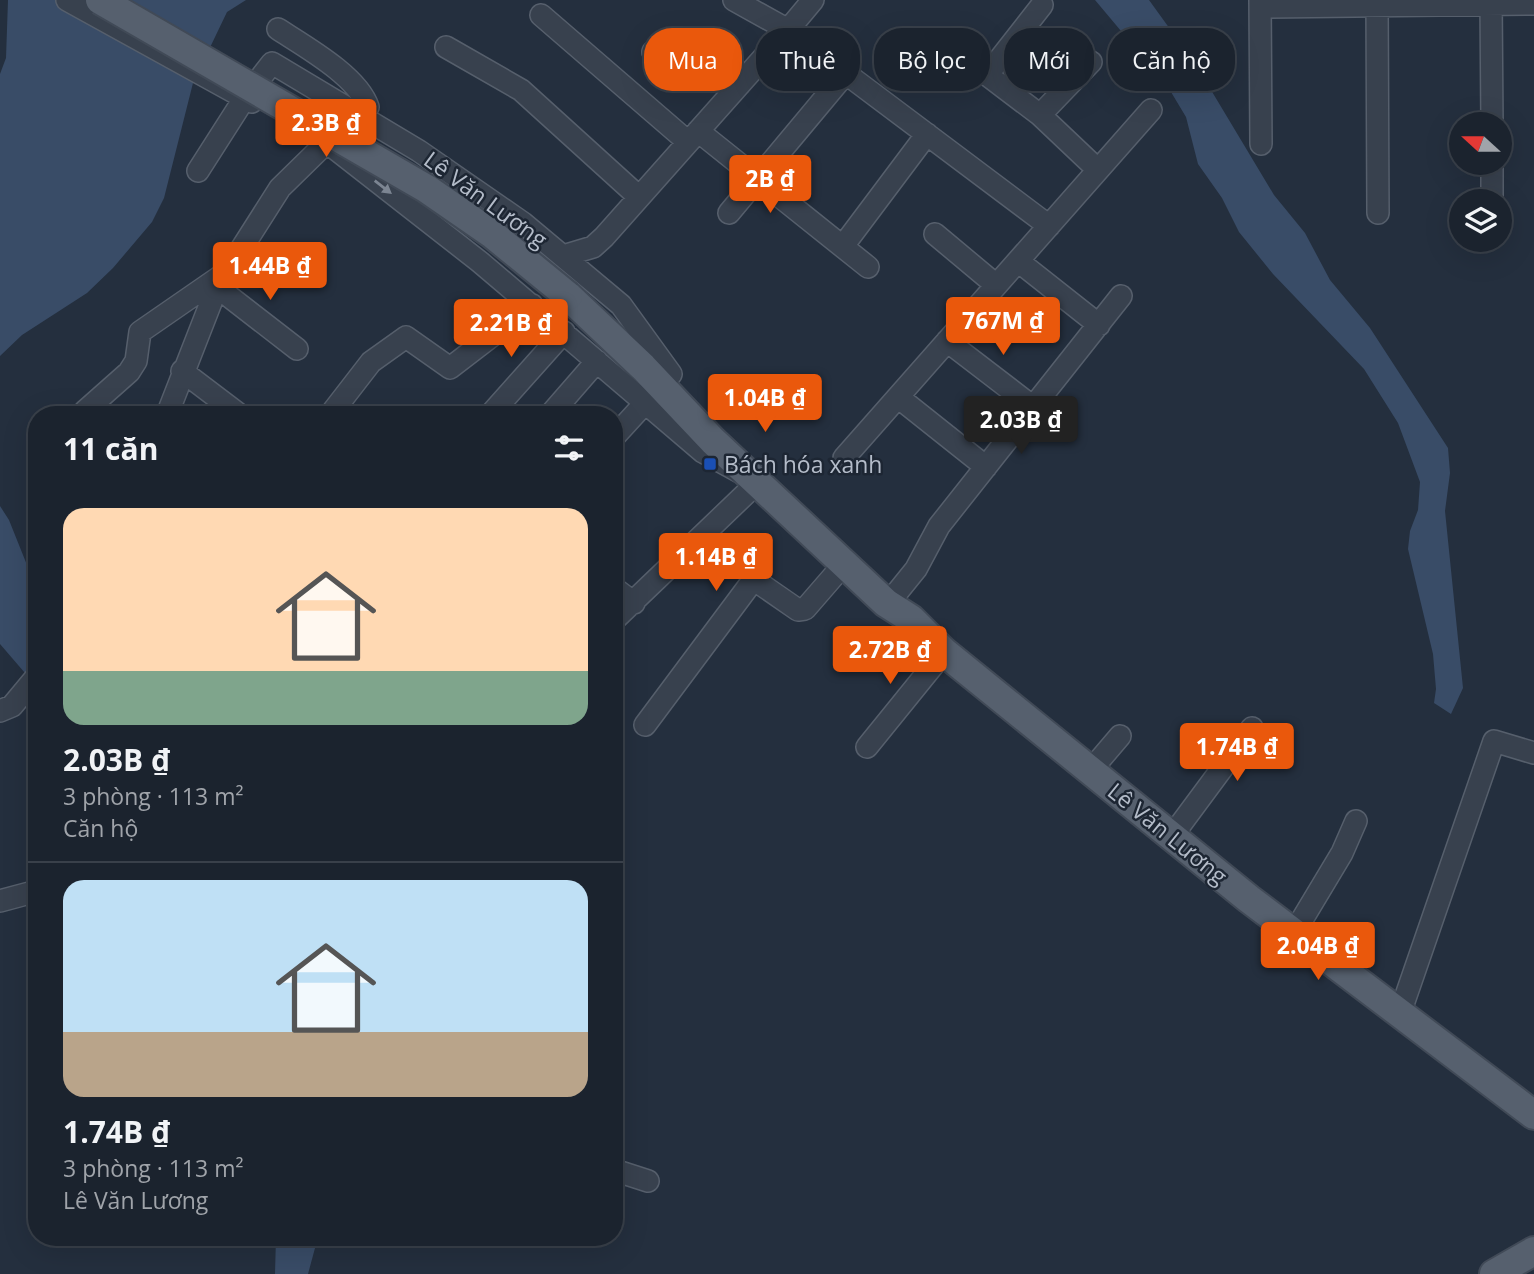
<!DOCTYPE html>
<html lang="vi">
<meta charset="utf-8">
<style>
body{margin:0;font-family:"Open Sans",sans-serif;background:#282f3a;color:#f1f3f6;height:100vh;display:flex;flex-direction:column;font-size:26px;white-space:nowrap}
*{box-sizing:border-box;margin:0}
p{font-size:23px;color:#a0a4aa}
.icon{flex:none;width:38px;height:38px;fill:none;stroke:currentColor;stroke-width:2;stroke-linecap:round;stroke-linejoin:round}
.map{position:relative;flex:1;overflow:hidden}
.details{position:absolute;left:28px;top:406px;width:595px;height:840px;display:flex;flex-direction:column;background:#1b232e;border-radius:28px;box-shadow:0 7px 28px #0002,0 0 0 2px #39404a}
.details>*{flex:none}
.hud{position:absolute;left:644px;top:28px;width:665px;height:63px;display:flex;gap:14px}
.needle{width:46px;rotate:291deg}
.tools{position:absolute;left:1449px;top:112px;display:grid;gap:14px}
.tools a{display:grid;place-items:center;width:63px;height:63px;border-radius:50%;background:#1b232e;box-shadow:0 7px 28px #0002,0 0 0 2px #39404a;font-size:35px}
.price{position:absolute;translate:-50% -60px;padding:0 16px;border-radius:7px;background:#ea580c;color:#fff;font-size:23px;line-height:46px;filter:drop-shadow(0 2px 4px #0008)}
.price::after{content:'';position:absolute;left:50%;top:42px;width:21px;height:16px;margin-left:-10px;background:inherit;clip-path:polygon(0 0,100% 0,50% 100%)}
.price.on{background:#222;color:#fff}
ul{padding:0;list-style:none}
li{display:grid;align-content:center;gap:14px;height:371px;padding:0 35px}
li+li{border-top:2px solid #39404a}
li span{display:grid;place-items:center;height:217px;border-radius:21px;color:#555}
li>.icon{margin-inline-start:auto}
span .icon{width:126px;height:126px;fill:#fffc;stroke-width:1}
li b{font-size:30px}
h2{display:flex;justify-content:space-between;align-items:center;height:84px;padding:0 35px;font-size:30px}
.chip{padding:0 24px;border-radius:28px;background:#1b232e;box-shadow:0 7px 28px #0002,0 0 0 2px #39404a;font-size:24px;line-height:63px}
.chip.on{background:#ea580c;color:#fff}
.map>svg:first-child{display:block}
.water{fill:#394c67}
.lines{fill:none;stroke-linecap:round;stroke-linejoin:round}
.minor-casing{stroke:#565f6c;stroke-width:24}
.major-casing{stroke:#414a57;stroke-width:32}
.minor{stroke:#38414e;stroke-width:21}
.major{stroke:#56606e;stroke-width:28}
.major-bridge-casing{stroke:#414a57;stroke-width:32;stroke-linecap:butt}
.major-bridge{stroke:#56606e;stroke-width:28}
.oneway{fill:#7c8592}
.transit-dot{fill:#1a4fb4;stroke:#1d2633;stroke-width:2.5}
.labels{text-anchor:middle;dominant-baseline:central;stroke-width:5;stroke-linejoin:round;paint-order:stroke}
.street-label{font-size:23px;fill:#b4bcc9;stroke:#1d2633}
.poi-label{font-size:23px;fill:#b4bcc9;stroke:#1d2633;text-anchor:start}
</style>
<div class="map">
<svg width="1534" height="1274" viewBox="0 0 1534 1274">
<rect width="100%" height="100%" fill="#242f3e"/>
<path class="water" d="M 8,0 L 246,0 L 227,12 L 193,83 L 164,198 L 152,222 L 113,268 L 87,293 L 22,335 L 0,356 L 0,74 L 6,58 Z
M 1095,0 L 1149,0 L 1196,65 L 1274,195 L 1305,233 L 1330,280 L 1370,328 L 1448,448 L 1450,473 L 1445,511 L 1463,688 L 1451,714 L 1434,703 L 1436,689 L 1433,654 L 1408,549 L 1410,531 L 1418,510 L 1420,482 L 1398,423 L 1364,369 L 1273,274 L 1239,232 L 1222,198 L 1198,164 L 1186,117 L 1168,87 Z
M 0,506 L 9,520 L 37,590 L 37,687 L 0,644 Z
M 276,1237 L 318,1237 L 308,1274 L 275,1274 Z"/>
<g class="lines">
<defs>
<path id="minor" d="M 67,0 L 252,102
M 734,0 L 788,30 L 813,0
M 1260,0 L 1261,144
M 1377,0 L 1378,213
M 1491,0 L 1492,124
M 1261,7 L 1534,4
M 541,15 L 688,142
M 278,29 C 304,46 358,76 368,107 L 363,117
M 949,46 L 1040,115 L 1097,169
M 446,47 L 521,90 L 639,197
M 653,52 L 740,84
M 988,74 L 1042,5
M 1040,115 L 1091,62
M 698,131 L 868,267
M 324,140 L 480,262 L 703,452 L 758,482 L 614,620
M 1492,163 L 1492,201
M 198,171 L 244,99 L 272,63 L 419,151 L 523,223 L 621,305 L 671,374
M 729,213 L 845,74
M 935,234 L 996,285
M 843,246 L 927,134
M 563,256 L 593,247 L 604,237 L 788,30 L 1049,226
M 1018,261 L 1099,325
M 217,287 L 297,349
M 947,341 L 1033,407
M 182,371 L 240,415
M 898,397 L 986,467
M 85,411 L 129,372 L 136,361 L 140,332 L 221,276
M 167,415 L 217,287 L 280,188 L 327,142
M 330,415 L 371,362 L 406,337 L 450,368 L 532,305
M 490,415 L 564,332
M 550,415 L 597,361
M 614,437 L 646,402
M 844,458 L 1151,110
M 614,588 L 634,603
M 895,595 L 916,569 L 939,526 L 1121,296
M 0,711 L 12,706 L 37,676
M 645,725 L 751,583 L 759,583 L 798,610 L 805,609 L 844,564
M 867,747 L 944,652
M 1091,770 L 1120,736
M 1172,836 L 1252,728
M 0,901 L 37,891
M 1294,933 L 1342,853 L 1356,821
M 1400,1013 L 1494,741 L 1534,753
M 614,1170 L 648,1181"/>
<path id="major" d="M 568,296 L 643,367 L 713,441 L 886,603 L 911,619 L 944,652 L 1249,899 L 1534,1115
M 1494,1274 L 1534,1251"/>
</defs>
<use href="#minor" class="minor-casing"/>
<use href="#major" class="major-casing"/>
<use href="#minor" class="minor"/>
<use href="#major" class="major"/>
<defs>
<path id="major-bridge" d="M 100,0 L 427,189 L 492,234 L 568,296"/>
</defs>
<use href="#major-bridge" class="major-bridge-casing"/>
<use href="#major-bridge" class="major-bridge"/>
</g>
<defs><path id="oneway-solid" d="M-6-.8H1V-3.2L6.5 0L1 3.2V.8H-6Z" transform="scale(1.75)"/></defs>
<use class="oneway" href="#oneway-solid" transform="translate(383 187) rotate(38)"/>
<rect class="transit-dot" x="703" y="457" width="14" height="14" rx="3.5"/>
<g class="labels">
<g class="street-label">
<text transform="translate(486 199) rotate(36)">Lê Văn Lương</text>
<text transform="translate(1168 833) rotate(39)">Lê Văn Lương</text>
</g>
<g class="poi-label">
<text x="724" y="464">Bách hóa xanh</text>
</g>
</g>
</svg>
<div class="tools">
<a><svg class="needle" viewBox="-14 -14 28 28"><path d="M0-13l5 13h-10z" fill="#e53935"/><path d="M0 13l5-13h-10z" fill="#a0a4aa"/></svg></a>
<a><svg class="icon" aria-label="layers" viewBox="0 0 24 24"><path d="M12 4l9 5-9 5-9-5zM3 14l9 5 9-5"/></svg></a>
</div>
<b class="price" style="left:326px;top:159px">2.3B ₫</b>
<b class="price" style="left:770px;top:215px">2B ₫</b>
<b class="price" style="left:270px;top:302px">1.44B ₫</b>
<b class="price" style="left:1003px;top:357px">767M ₫</b>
<b class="price" style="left:511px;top:359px">2.21B ₫</b>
<b class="price" style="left:765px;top:434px">1.04B ₫</b>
<b class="price on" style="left:1021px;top:456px">2.03B ₫</b>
<b class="price" style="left:716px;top:593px">1.14B ₫</b>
<b class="price" style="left:890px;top:686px">2.72B ₫</b>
<b class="price" style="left:1237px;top:783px">1.74B ₫</b>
<b class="price" style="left:1318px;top:982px">2.04B ₫</b>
<div class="hud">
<a class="chip on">Mua</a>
<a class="chip">Thuê</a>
<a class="chip">Bộ lọc</a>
<a class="chip">Mới</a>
<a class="chip">Căn hộ</a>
</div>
<section class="details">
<h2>11 căn<svg class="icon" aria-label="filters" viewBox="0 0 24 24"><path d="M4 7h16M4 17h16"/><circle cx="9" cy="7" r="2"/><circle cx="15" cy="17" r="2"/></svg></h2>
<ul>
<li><span style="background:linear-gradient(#ffd9b3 75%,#7fa58c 0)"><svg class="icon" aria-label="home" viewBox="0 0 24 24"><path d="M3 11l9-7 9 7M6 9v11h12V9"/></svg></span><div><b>2.03B ₫</b><p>3 phòng · 113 m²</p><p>Căn hộ</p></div></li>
<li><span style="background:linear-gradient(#bfe0f5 70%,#b9a48a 0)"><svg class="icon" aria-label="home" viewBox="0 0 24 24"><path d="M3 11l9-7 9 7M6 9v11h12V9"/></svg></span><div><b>1.74B ₫</b><p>3 phòng · 113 m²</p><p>Lê Văn Lương</p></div></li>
</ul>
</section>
</div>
